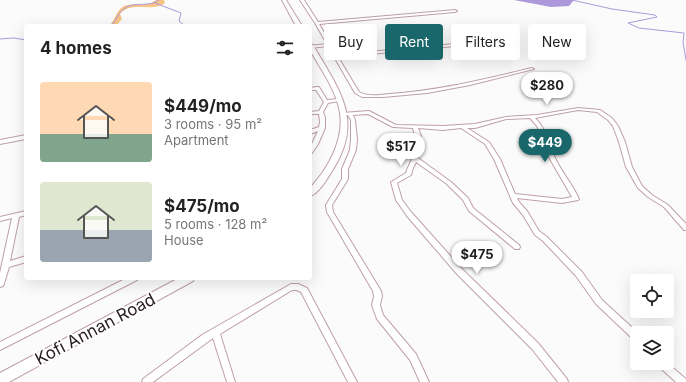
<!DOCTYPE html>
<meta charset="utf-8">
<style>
body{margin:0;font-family:Inter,sans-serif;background:#f2f2f2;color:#222;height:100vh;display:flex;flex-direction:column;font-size:15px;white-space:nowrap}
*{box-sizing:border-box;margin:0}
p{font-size:13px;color:#767676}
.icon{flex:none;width:22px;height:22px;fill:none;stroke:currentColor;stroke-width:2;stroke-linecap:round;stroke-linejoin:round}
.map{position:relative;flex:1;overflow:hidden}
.side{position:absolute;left:24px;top:24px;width:288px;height:256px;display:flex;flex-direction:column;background:#fff;border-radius:4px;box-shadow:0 4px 16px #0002}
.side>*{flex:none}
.top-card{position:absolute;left:324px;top:24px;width:302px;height:36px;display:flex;gap:8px}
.fabs{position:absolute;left:630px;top:274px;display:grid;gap:8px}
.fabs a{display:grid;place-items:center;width:44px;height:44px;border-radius:4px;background:#fff;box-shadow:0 4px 16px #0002;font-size:20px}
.price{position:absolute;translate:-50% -34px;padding:0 9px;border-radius:14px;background:#fff;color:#222;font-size:13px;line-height:26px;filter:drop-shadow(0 1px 2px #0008)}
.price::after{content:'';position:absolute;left:50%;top:24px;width:12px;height:9px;margin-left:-6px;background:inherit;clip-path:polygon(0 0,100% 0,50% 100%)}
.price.current{background:#19676a;color:#fff}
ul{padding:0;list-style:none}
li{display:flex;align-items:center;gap:12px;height:100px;padding:0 16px}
li span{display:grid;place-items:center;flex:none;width:112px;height:80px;border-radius:4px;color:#555}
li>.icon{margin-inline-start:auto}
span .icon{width:48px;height:48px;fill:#fffc;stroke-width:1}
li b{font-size:17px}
h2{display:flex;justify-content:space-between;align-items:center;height:48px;padding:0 16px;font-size:17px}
.pill{padding:0 14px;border-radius:4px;background:#fff;box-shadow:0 4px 16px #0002;font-size:14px;line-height:36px}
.pill.current{background:#19676a;color:#fff}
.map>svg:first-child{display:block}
.green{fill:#f8c486}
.water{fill:#ad98db}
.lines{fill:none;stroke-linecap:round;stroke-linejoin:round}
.stream{stroke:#ad98db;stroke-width:1}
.minor-casing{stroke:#bea0a6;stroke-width:2}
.primary-casing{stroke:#bea0a6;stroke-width:2}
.minor{fill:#fff;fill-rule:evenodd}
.primary{fill:#fff;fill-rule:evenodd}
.labels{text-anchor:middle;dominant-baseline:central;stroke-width:4;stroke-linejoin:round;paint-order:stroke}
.near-street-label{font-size:17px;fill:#271c1f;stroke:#fff}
</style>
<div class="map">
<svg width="686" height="382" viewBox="0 0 686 382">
<rect width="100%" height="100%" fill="#fbfbfb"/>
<path class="green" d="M 156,0 L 164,0 L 165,3 C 152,13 131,0 120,14 L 122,19 L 116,26 L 109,26 C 116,20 115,11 124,6 C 134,2 147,8 156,0 Z"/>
<path class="water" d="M 514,0 L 574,0 L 569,6 L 551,7 Z"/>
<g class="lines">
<path class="stream" d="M 572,0 L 612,9 L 655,15 L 657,17 L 628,23 L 639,28 L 684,33 L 683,42 L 686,60
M 155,3 L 181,13 L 179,21 L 185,26
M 79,26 L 85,26
M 111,26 C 116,20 119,12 125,8 C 135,1 148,8 159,0
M 0,39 L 14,38 L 26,40"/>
<defs>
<path id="minor" d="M 300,0 L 304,0 L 318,22 L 455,10 L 457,11 L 455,12 L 319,24 L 337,55 L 497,40 L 499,41 L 497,42 L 338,57 L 359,92 C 367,97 380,95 389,94 C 438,91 485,79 532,68 L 534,69 L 470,85 L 427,93 L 383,97 L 362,97 L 355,93 L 328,46 L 310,48 L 310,46 L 327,44 L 315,23 Z
M 317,87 L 319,87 L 327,100 L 339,99 L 341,100 L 339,101 L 328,103 L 323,112 L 325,117 L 325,128 L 318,144 L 312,153 L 310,154 L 310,148 L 318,131 L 310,134 L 310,130 L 319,127 L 320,122 L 319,114 L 310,114 L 310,112 L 319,111 L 324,102 L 316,90 L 310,90 L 310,88 Z
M 578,108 L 600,110 L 612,118 L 618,126 L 625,142 L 632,167 L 642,186 L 652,195 L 668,205 L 686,224 L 686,230 L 684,230 L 664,207 L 648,197 L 638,188 L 626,167 L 619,142 L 613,126 L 608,120 L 597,112 L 578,110 L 535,118 C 547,129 549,146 556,160 C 563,174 573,185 579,199 L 578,200 L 562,203 L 517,198 L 519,202 L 527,211 L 539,231 L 547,237 L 582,272 L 602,300 L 638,333 L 637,333 L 637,341 L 634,340 L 596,304 L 576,276 L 543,241 L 535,235 L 523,215 L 513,203 L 494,159 L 485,144 L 461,128 L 443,130 L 418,128 L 421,136 L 418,142 L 418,158 L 451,182 L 468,198 L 473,208 L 519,245 L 520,247 L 519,249 L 515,249 L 469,211 L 463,200 L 447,184 L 416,162 L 413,168 L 411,175 L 397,183 L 402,200 L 411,212 L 463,270 L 538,343 L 567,379 L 568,382 L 558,382 L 532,349 L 457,274 L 407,216 L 396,200 L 391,182 L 406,173 C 407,168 411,163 412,158 C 414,149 410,146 415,136 L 413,128 L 393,127 L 368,114 L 353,115 L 355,120 L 357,139 L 356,150 L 348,169 L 348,179 L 332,205 L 333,212 L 381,291 L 382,296 L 380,305 L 383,315 L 416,354 L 429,382 L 420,382 L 410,360 L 377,319 L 372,305 L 374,296 L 373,291 L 327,212 L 326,205 L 342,179 L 342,169 L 350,150 L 351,139 L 351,120 L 348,115 L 344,115 L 342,114 L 342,113 L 369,111 L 396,125 L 443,126 L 475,124 L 506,117 L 537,115 ZM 530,118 L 537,126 L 550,159 L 572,197 L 562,199 L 515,194 L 500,159 L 489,142 L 467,128 L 475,128 L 506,119 Z
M 26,135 L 26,139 L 0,144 L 0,140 Z
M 26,211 L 26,215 L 19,217 L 10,261 L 26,256 L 26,262 L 9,267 L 4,284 L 3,286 L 0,287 L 0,273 L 12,218 L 0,221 L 0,217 Z
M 127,278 L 138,278 L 137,280 L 0,350 L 0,342 Z
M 291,284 L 298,284 L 307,288 L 357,382 L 348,382 L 301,292 L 297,290 L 292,290 L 220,334 L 235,382 L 227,382 L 213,338 L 153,382 L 142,382 L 143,379 L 202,335 Z
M 657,363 L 667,363 L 686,379 L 686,382 L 676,382 L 658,366 Z"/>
<path id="primary" d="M 282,0 L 286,0 L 302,26 L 296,26 Z
M 310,43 L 313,45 C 339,90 365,120 332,171 C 327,179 319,193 310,196 L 310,188 C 328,169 344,140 340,113 C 337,91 321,70 310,50 Z
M 179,278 L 194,278 L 193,281 L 9,382 L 0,382 L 0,373 Z"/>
</defs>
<use href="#minor" class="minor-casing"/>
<use href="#primary" class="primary-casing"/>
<use href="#minor" class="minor"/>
<use href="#primary" class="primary"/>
</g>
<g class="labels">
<g class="near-street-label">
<text transform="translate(95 329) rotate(-28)">Kofi Annan Road</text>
</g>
</g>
</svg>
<div class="fabs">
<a><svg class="icon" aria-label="locate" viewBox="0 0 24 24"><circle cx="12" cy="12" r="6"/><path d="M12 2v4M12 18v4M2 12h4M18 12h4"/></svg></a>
<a><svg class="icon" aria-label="layers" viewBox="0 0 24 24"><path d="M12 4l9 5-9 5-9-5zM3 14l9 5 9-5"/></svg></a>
</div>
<b class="price" style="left:547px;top:106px">$280</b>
<b class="price current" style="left:545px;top:163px">$449</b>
<b class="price" style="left:401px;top:167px">$517</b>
<b class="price" style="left:477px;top:275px">$475</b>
<div class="top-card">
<a class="pill">Buy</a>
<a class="pill current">Rent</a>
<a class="pill">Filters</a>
<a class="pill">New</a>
</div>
<section class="side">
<h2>4 homes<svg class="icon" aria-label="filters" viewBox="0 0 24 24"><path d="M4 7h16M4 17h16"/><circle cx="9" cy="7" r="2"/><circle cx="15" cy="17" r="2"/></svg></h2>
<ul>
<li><span style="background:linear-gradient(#ffd9b3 65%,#7fa58c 0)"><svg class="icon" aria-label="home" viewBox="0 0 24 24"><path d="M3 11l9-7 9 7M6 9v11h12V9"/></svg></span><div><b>$449/mo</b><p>3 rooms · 95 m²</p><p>Apartment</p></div></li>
<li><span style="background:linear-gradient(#dfe7d0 60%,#9aa5b1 0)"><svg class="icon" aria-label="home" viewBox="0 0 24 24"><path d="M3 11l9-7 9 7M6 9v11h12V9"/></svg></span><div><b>$475/mo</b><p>5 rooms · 128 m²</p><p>House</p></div></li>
</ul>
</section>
</div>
